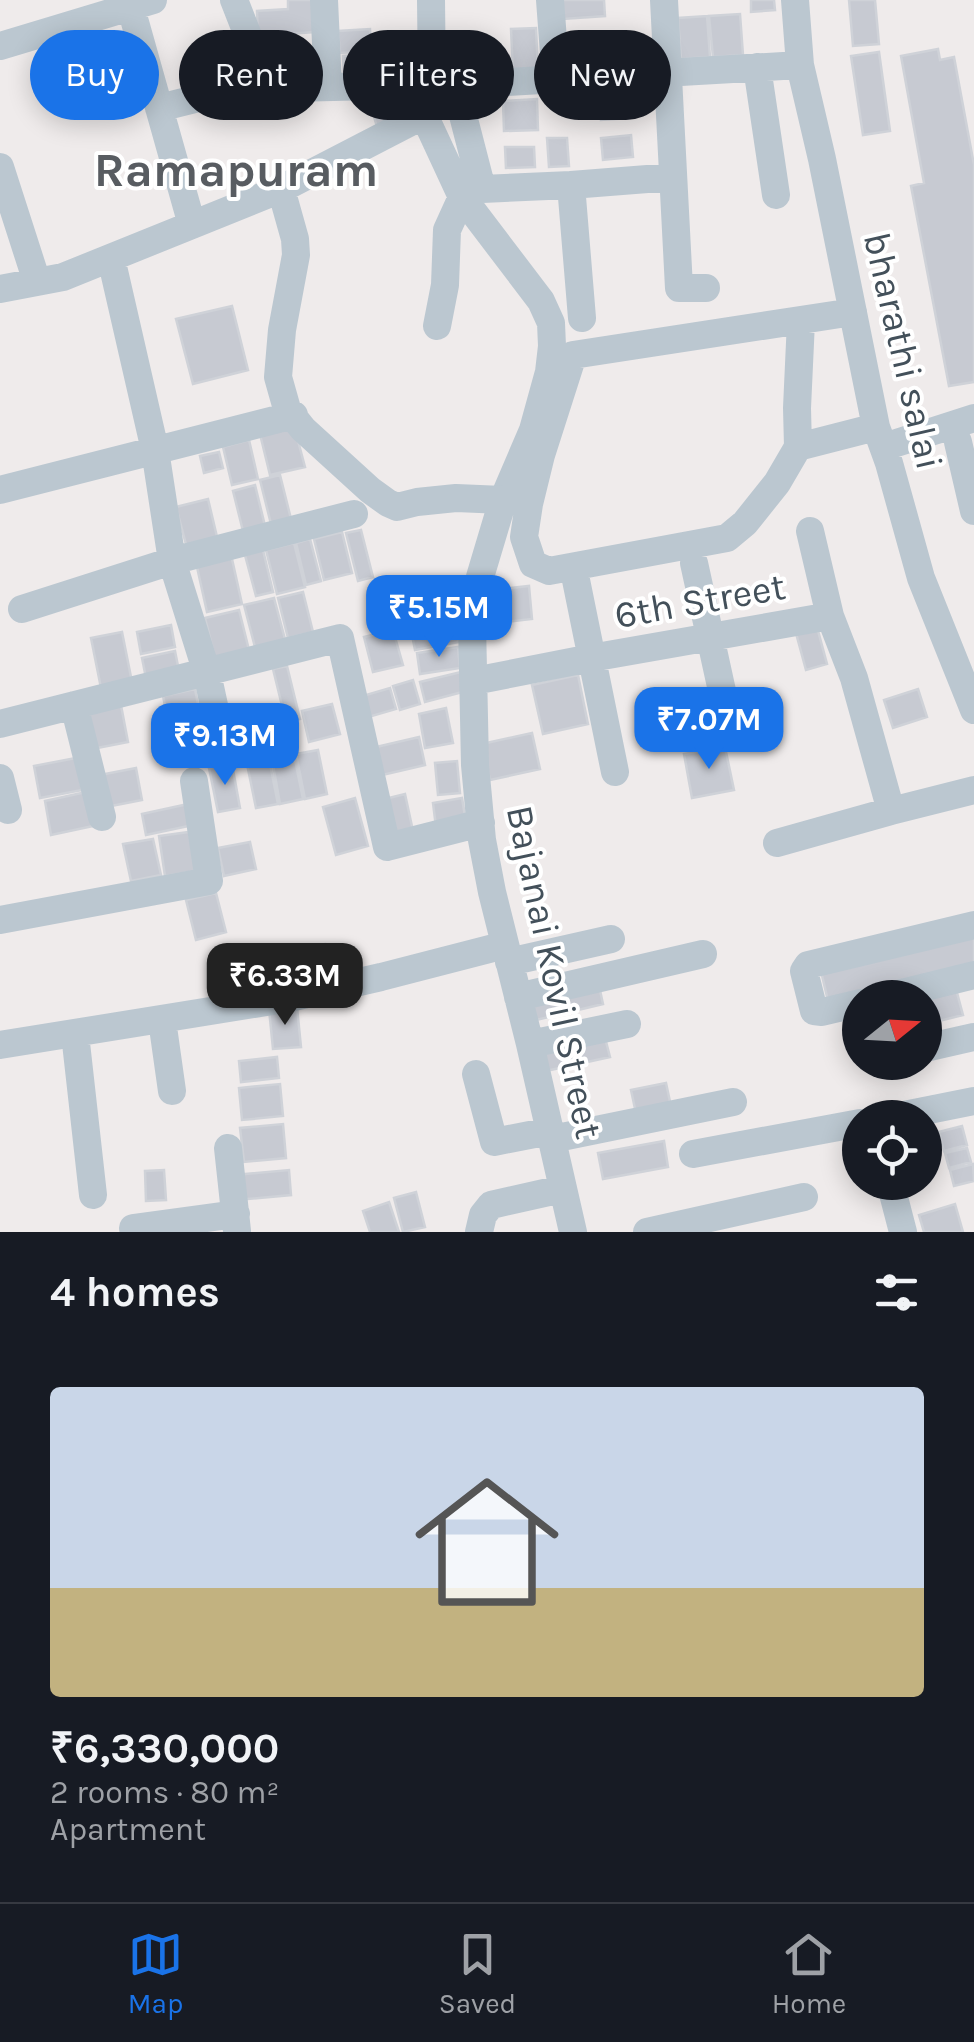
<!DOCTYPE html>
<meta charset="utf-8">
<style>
body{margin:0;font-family:Karla,sans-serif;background:#242831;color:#f1f3f6;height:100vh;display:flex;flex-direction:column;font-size:38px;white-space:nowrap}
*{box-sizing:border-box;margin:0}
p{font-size:32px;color:#9ea1a6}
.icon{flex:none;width:55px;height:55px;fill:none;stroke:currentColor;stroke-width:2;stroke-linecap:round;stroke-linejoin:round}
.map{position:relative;height:1232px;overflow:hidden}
.details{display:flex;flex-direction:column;background:#171b24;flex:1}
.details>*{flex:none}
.hud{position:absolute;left:30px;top:30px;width:915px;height:90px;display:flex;gap:20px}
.needle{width:65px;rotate:72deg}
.controls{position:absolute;left:842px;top:980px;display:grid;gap:20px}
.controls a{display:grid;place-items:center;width:100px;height:100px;border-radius:50%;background:#171b24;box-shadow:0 5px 25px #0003;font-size:50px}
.price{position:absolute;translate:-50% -85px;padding:0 22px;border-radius:20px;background:#1a73e8;color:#fff;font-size:32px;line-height:65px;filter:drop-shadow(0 2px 5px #0008)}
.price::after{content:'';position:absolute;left:50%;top:60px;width:30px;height:22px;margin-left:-15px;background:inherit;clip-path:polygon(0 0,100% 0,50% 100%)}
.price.active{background:#222;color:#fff}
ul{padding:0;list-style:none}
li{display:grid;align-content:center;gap:20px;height:530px;padding:0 50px}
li+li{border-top:2px solid #363941}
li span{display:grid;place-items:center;height:310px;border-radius:10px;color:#555}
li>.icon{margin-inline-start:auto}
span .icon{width:180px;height:180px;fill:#fffc;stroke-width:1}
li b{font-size:42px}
h2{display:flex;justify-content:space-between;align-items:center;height:120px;padding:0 50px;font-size:42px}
.chip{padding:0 35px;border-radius:45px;background:#171b24;box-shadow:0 5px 25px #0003;font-size:35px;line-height:90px}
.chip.active{background:#1a73e8;color:#fff}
.dock{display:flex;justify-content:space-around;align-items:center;height:140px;border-top:2px solid #363941;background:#171b24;font-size:28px;color:#9ea1a6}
.dock a{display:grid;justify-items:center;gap:5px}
.dock .active{color:#1a73e8}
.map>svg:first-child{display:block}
.building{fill:#c7cad2;stroke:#cfd2d8;stroke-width:2.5}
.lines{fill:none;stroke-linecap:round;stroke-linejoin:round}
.minor{stroke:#bbc7d0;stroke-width:28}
.labels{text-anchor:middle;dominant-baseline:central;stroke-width:8;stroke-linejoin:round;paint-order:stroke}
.street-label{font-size:38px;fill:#43505a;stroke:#fff}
.district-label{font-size:48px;font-weight:bold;fill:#585c61;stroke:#fff}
</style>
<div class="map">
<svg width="974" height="1232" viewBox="0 0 974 1232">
<rect width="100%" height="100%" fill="#efebeb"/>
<path class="building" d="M 288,0 L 313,0 L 315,32 L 258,36 L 257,11 L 288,9 Z
M 561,0 L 604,0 L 605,16 L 563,19 Z
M 751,0 L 774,0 L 775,10 L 751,12 Z
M 849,0 L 875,0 L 879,44 L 853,46 Z
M 740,14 L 743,55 L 713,57 L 709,16 Z
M 707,16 L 710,57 L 681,59 L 678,18 Z
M 536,28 L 538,72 L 513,73 L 511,29 Z
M 370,29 L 371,51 L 340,53 L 338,31 Z
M 472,33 L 474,80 L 443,82 L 441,34 Z
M 938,49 L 940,60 L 954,57 L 974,165 L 974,382 L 949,386 L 911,186 L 924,183 L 901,56 Z
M 879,52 L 890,131 L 863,135 L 851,56 Z
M 371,54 L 373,76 L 344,77 L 343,56 Z
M 385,87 L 395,122 L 377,127 L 367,92 Z
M 537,99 L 538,130 L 504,131 L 503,101 Z
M 628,100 L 629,118 L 601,120 L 600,102 Z
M 631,135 L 633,157 L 603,160 L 601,138 Z
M 547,138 L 567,138 L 569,166 L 549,167 Z
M 505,147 L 534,147 L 535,167 L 506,168 Z
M 232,306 L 248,370 L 193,384 L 176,319 Z
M 293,422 L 305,467 L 270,475 L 259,430 Z
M 249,440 L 258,479 L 232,485 L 223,447 Z
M 219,452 L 223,468 L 204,473 L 200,456 Z
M 280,475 L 293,527 L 273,532 L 260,480 Z
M 255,485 L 266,530 L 244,535 L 233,491 Z
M 208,499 L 218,541 L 187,548 L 176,507 Z
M 361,530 L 373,577 L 358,581 L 346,533 Z
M 342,532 L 352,573 L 324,580 L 314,539 Z
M 310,539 L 321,581 L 306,585 L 296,543 Z
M 294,543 L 305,587 L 277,594 L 266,550 Z
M 230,550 L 242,604 L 207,612 L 195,558 Z
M 263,550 L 273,592 L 256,596 L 245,555 Z
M 529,586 L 532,619 L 487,624 L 483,591 Z
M 303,592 L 313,632 L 288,638 L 278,598 Z
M 274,598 L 286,643 L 256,651 L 244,605 Z
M 239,610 L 251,658 L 217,666 L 205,618 Z
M 171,625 L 175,647 L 141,654 L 137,632 Z
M 456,627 L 459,642 L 415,650 L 412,635 Z
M 817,627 L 827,664 L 806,670 L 796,633 Z
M 393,630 L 403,665 L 373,672 L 364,637 Z
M 122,632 L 132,682 L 101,688 L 91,638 Z
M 458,647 L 460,668 L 420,674 L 417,653 Z
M 175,651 L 180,676 L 147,683 L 142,658 Z
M 287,666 L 300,719 L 286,722 L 273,669 Z
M 461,672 L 466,691 L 425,702 L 420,682 Z
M 578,675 L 588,724 L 543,734 L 532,685 Z
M 413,680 L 420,704 L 400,710 L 393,686 Z
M 390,688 L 396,709 L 365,718 L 359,697 Z
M 195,689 L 201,720 L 169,726 L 163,696 Z
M 918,689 L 927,717 L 893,728 L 884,700 Z
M 120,700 L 128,742 L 92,749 L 84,707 Z
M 332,704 L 340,734 L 309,742 L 302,711 Z
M 446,708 L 453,743 L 425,748 L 419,714 Z
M 204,723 L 208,746 L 175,752 L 170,730 Z
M 532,733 L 540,769 L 490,780 L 482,744 Z
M 419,737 L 425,765 L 378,776 L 372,748 Z
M 725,747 L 734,790 L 692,798 L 684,754 Z
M 318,750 L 327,794 L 305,799 L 296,754 Z
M 294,755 L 303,799 L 280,804 L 272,759 Z
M 76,758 L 82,790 L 40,798 L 34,766 Z
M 269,759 L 278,804 L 256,808 L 247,764 Z
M 457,761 L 460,793 L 438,795 L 435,763 Z
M 232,764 L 240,808 L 218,812 L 209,768 Z
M 136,768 L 142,800 L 106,807 L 100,775 Z
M 86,792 L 93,826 L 51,835 L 45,801 Z
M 405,794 L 413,831 L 393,836 L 385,799 Z
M 355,798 L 368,846 L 336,855 L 323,807 Z
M 462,798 L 466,822 L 436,827 L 433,803 Z
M 188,804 L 193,825 L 146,835 L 142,814 Z
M 189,832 L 196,871 L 165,876 L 159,836 Z
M 153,839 L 161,875 L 131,881 L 123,844 Z
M 250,842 L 256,869 L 224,876 L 218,848 Z
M 216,893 L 226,932 L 196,940 L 186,900 Z
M 974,930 L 974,970 L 829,1005 L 820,967 Z
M 325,944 L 329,981 L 291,984 L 287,948 Z
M 598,981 L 603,1004 L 532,1021 L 526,998 Z
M 956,989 L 963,1015 L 931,1023 L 925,997 Z
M 297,1007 L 301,1047 L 273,1049 L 269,1009 Z
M 603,1030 L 610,1057 L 546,1071 L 540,1045 Z
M 277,1057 L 279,1078 L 241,1082 L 239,1061 Z
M 666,1083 L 672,1111 L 637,1118 L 631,1090 Z
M 280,1084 L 283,1116 L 242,1120 L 239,1088 Z
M 283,1124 L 286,1158 L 244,1162 L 240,1128 Z
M 962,1126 L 967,1145 L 944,1151 L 939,1132 Z
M 664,1141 L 668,1167 L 603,1179 L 598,1153 Z
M 967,1148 L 971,1162 L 949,1168 L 945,1153 Z
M 973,1164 L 974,1181 L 954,1186 L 950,1170 Z
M 164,1170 L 166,1200 L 146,1201 L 145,1171 Z
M 289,1170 L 291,1195 L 237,1200 L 235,1175 Z
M 416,1192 L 425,1227 L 403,1232 L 394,1198 Z
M 389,1202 L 399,1232 L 370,1232 L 363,1211 Z
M 955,1204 L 963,1232 L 924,1232 L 919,1215 Z"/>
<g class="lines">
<path class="minor" d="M 234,0 L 263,74 C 269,84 277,86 289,88 L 465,84
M 324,0 L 328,87
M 431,0 L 432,85
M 550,0 L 556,80
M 664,0 L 679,288 L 706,288
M 795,0 L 800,65 L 822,159 L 876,427 L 889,463 L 921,578 L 974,710
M 131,8 L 192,225
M 0,46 L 153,0
M 757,67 L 776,195
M 458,96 L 482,189 L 571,185 L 582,318
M 159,108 L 267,81
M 424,115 L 462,197 L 541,301 L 551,323 L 552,346 L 549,372 L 533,430 L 503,500 L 480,577 L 472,623 L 475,765 L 482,840 L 492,892 L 530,1044 L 573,1232
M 0,167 L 37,282
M 571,185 L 673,177
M 281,189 L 295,239 L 296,255 L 282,330 L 278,377 L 287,409 L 303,429 L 370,490 L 388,503 L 397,507 L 417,502 L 456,498 L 503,500
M 111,258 L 155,450 L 172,561 L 207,673 L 220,733
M 0,289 L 63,277 L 281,189 L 424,115 L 436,104 L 492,83 L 800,65
M 801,321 L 797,408 L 798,447 L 777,483 L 745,523 L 727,538 L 549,571 L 533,564 L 524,537 L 529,504 L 541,455 L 573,355 L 853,312
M 437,326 L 445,285 L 447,230 L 462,197
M 958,442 L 974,511
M 798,447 L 876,427
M 884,447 L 974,418
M 0,490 L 294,415
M 810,531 L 830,616
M 694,563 L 729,723
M 576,580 L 615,772
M 22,609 L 172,561 L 354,514
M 474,681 L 591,658 L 830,616 L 854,678 L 891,811 L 974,790
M 74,705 L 102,817
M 0,724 L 340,638 L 387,847 L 481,823
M 0,778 L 8,810
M 777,843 L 891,811
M 0,920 L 209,881 L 194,781
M 509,962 L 611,939
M 518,997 L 703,954
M 881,998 L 974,975
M 860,1003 L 822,1012 L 814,1011 L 804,971 L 808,965 L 974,925
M 162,1020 L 172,1091
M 75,1034 L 93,1195
M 530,1044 L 627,1024
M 0,1045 L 285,999 L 381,977 L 505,945
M 925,1048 L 974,1037
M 476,1074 L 494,1142 L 550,1131
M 889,1118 L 974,1101
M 552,1139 L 733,1102
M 228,1148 L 237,1231
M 693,1154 L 860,1123
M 890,1182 L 903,1232
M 133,1228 L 236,1214
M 479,1232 L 483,1215 L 491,1205 L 562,1189
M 647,1232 L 804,1197"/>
</g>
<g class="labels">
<g class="street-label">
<text transform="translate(903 351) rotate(77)">bharathi salai</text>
<text transform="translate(700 601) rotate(-10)">6th Street</text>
<text transform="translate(554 972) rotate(78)">Bajanai Kovil Street</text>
</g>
<g class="district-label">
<text x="236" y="170">Ramapuram</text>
</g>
</g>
</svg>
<div class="controls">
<a><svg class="needle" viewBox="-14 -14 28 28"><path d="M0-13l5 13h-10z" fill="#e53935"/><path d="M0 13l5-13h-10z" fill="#9ea1a6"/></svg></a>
<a><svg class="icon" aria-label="locate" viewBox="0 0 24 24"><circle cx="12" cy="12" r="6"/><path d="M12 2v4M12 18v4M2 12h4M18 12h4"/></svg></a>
</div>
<b class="price" style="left:439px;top:660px">₹5.15M</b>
<b class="price" style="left:709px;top:772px">₹7.07M</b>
<b class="price" style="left:225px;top:788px">₹9.13M</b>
<b class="price active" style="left:285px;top:1028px">₹6.33M</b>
<div class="hud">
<a class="chip active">Buy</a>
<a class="chip">Rent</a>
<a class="chip">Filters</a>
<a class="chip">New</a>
</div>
</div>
<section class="details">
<h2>4 homes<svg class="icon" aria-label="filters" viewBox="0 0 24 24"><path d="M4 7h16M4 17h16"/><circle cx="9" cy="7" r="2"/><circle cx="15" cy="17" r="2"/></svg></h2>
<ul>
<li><span style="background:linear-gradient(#c9d6e8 65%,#c2b280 0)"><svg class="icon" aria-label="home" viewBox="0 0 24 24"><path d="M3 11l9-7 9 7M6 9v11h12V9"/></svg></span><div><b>₹6,330,000</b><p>2 rooms · 80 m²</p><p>Apartment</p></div></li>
</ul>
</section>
<nav class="dock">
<a class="active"><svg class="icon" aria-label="map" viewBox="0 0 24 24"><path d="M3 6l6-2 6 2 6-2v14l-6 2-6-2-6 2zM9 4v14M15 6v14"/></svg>Map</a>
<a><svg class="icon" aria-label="saved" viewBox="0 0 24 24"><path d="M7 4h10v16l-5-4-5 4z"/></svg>Saved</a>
<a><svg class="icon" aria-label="home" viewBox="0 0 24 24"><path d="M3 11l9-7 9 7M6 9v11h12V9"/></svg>Home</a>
</nav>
